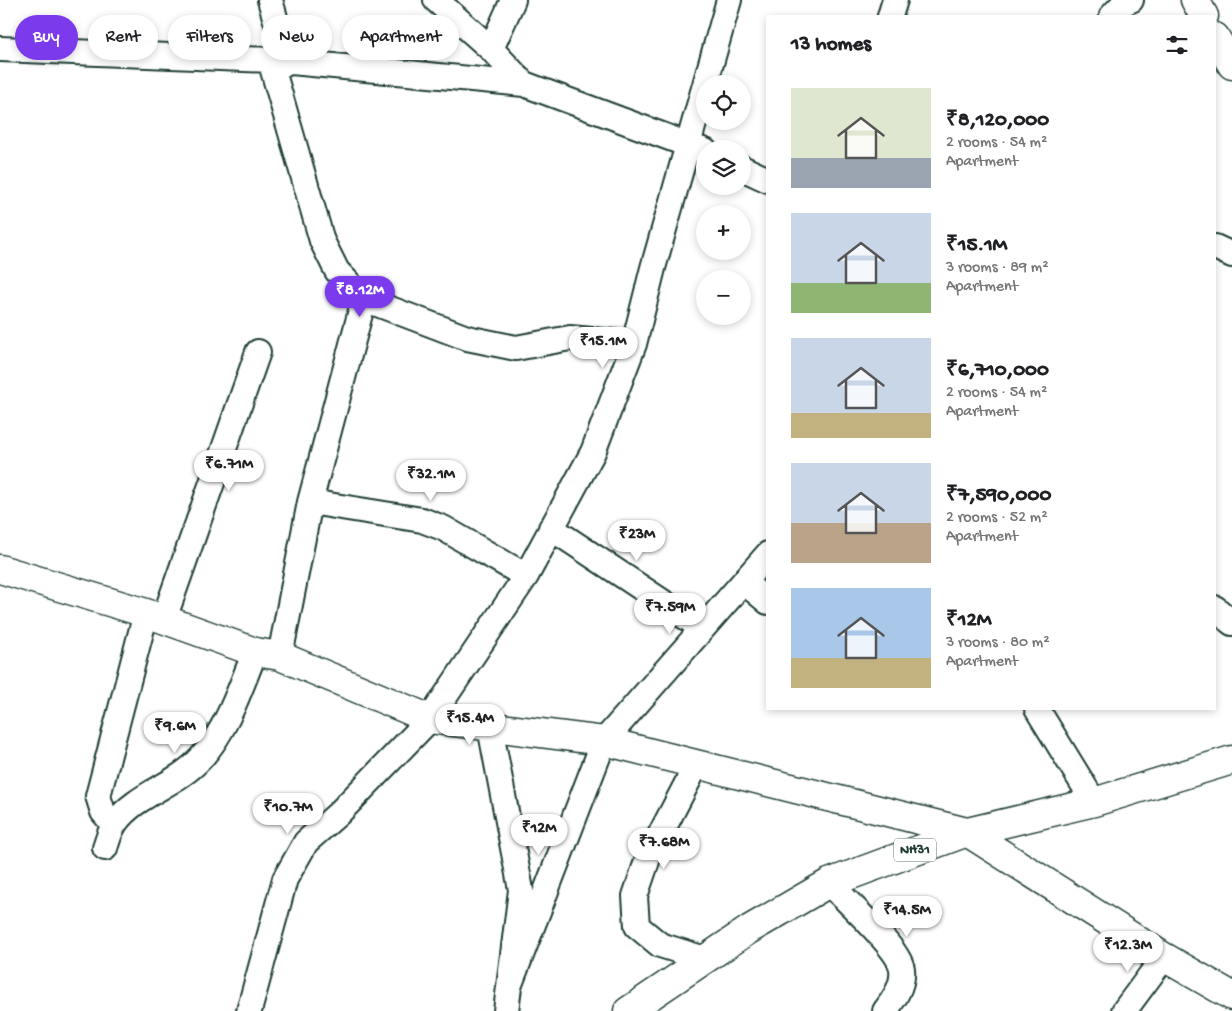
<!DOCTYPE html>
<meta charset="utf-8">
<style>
body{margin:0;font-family:"Gochi Hand",sans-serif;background:#f2f2f2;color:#202124;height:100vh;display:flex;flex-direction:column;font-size:19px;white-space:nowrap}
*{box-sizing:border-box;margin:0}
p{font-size:16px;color:#757577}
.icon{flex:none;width:28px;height:28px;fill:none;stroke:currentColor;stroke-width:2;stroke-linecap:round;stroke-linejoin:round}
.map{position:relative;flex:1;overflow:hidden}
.details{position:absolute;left:766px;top:15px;width:450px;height:695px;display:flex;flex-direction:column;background:#fff;border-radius:0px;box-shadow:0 2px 8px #0003}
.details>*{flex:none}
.top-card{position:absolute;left:15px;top:15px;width:475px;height:45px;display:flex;gap:10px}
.tools{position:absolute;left:696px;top:75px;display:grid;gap:10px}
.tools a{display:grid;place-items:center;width:55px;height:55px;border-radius:50%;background:#fff;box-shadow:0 2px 8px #0003;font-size:25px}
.price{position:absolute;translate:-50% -42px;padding:0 11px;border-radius:18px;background:#fff;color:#222;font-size:16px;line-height:32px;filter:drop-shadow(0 1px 2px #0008)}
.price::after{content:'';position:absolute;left:50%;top:30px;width:15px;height:11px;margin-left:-8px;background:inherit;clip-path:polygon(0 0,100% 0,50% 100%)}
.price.on{background:#7c3aed;color:#fff}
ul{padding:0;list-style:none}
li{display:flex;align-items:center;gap:15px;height:125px;padding:0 25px}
li span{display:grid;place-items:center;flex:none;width:140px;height:100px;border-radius:0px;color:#555}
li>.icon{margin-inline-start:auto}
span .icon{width:60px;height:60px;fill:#fffc;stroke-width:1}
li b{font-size:21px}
h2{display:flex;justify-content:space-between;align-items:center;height:60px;padding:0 25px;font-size:21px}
.tag{padding:0 18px;border-radius:22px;background:#fff;box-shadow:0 2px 8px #0003;font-size:18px;line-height:45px}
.tag.on{background:#7c3aed;color:#fff}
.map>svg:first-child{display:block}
.building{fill:#c7cfcc;stroke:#1f3d34}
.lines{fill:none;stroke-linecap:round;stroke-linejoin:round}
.street-casing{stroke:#1f3d34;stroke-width:28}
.secondary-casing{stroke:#1f3d34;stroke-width:31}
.highway-casing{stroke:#1f3d34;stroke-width:31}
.street{stroke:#fff;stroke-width:24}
.secondary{stroke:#fff;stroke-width:28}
.highway{stroke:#fff;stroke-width:28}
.labels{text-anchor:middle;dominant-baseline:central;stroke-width:4;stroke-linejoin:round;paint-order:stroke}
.shield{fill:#fff;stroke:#627771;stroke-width:1}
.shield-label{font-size:14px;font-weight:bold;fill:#1f3d34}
</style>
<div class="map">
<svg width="1232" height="1011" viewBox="0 0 1232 1011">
<rect width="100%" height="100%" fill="#fff"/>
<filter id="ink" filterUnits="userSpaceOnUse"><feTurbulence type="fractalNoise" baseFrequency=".02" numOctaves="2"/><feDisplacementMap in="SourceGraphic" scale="10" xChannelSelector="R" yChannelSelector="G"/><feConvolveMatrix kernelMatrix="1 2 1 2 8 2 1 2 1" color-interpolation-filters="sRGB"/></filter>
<g filter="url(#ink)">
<path class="building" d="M 304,20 L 323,22 L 321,55 L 301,54 Z"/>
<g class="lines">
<defs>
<path id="street" d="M 270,0 L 288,63
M 436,0 L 491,49 L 524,84
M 890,16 L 895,0
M 1112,16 L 1124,3 L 1131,0
M 0,49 L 270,60 L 524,84 L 705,151
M 491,49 L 513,0
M 270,60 L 322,241 L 337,271 L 364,299 L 467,338 L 516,348 L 570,338 L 634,344
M 742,168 L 768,180
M 1215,247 L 1232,255
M 310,502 L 422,520 L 443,528 L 526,576
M 551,528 L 702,628
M 744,582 L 768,602
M 1215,608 L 1232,623
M 164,619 L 258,352
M 280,656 L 310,502 L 364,299
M 1037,709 L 1094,802
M 490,727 L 521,890 L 506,1011
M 697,764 L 648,858 L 635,896 L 637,926 L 660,945 L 705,959
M 114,825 L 103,812 L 98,796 L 146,613
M 105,848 C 108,840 110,830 115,823 C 137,793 177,785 201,758 C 228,728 240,688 255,652
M 829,883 C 845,900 899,948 902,969 C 904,985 894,999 885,1011
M 510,984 L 604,741 L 768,554
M 249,1011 L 285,879 L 306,842 L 339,813 L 430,719 L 526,576 L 593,452 L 634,344 L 653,268 L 729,0
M 1124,1011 L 1164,957"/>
<path id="secondary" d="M 1195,0 L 1204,16
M 1215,37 L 1232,65
M 0,569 L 146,613 L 255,652 L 280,656 L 430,719 L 604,741 L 967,832 L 1164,957 L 1232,996"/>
<path id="highway" d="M 628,1011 L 750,929 L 829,883 L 967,832 L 1094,802 L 1232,760"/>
</defs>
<use href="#street" class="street-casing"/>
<use href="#secondary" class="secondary-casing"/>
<use href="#highway" class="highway-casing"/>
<use href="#street" class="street"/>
<use href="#secondary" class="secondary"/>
<use href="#highway" class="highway"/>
</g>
</g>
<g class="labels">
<rect class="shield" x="894" y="838.5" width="42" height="23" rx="4"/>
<g class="shield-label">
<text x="915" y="850">NH31</text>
</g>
</g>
</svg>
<div class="tools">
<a><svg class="icon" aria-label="locate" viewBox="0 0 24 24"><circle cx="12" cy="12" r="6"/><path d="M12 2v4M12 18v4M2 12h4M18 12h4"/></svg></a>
<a><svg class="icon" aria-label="layers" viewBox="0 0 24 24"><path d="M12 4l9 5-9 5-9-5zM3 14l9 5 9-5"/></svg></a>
<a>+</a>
<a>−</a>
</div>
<b class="price on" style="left:360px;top:318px">₹8.12M</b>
<b class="price" style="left:603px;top:369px">₹15.1M</b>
<b class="price" style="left:229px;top:492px">₹6.71M</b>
<b class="price" style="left:431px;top:502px">₹32.1M</b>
<b class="price" style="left:637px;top:562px">₹23M</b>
<b class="price" style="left:670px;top:635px">₹7.59M</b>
<b class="price" style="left:470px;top:746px">₹15.4M</b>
<b class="price" style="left:175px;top:754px">₹9.6M</b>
<b class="price" style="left:288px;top:835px">₹10.7M</b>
<b class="price" style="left:539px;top:856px">₹12M</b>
<b class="price" style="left:664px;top:870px">₹7.68M</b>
<b class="price" style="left:907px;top:938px">₹14.5M</b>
<b class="price" style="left:1128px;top:973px">₹12.3M</b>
<div class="top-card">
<a class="tag on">Buy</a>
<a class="tag">Rent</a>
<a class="tag">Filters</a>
<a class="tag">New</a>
<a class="tag">Apartment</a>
</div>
<section class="details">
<h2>13 homes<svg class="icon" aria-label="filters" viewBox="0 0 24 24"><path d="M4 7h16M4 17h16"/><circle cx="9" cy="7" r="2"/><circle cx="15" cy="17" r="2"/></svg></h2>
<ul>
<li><span style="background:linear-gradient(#dfe7d0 70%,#9aa5b1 0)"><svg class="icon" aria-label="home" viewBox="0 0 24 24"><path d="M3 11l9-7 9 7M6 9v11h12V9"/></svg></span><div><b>₹8,120,000</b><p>2 rooms · 54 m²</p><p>Apartment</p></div></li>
<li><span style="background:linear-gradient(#c9d6e8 70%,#8fb573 0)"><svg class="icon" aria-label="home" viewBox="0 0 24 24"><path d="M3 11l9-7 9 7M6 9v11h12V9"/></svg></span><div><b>₹15.1M</b><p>3 rooms · 89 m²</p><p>Apartment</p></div></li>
<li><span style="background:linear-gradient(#c9d6e8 75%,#c2b280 0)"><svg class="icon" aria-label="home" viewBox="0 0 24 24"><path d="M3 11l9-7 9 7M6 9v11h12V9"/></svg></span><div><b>₹6,710,000</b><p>2 rooms · 54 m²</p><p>Apartment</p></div></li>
<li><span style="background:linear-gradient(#c9d6e8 60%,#b9a48a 0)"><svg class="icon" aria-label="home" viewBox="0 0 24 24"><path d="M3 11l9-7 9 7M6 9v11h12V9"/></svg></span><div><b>₹7,590,000</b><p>2 rooms · 52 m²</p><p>Apartment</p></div></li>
<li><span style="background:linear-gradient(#a9c7e8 70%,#c2b280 0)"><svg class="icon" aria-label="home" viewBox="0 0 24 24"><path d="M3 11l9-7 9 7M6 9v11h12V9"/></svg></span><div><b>₹12M</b><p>3 rooms · 80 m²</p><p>Apartment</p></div></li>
</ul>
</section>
</div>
